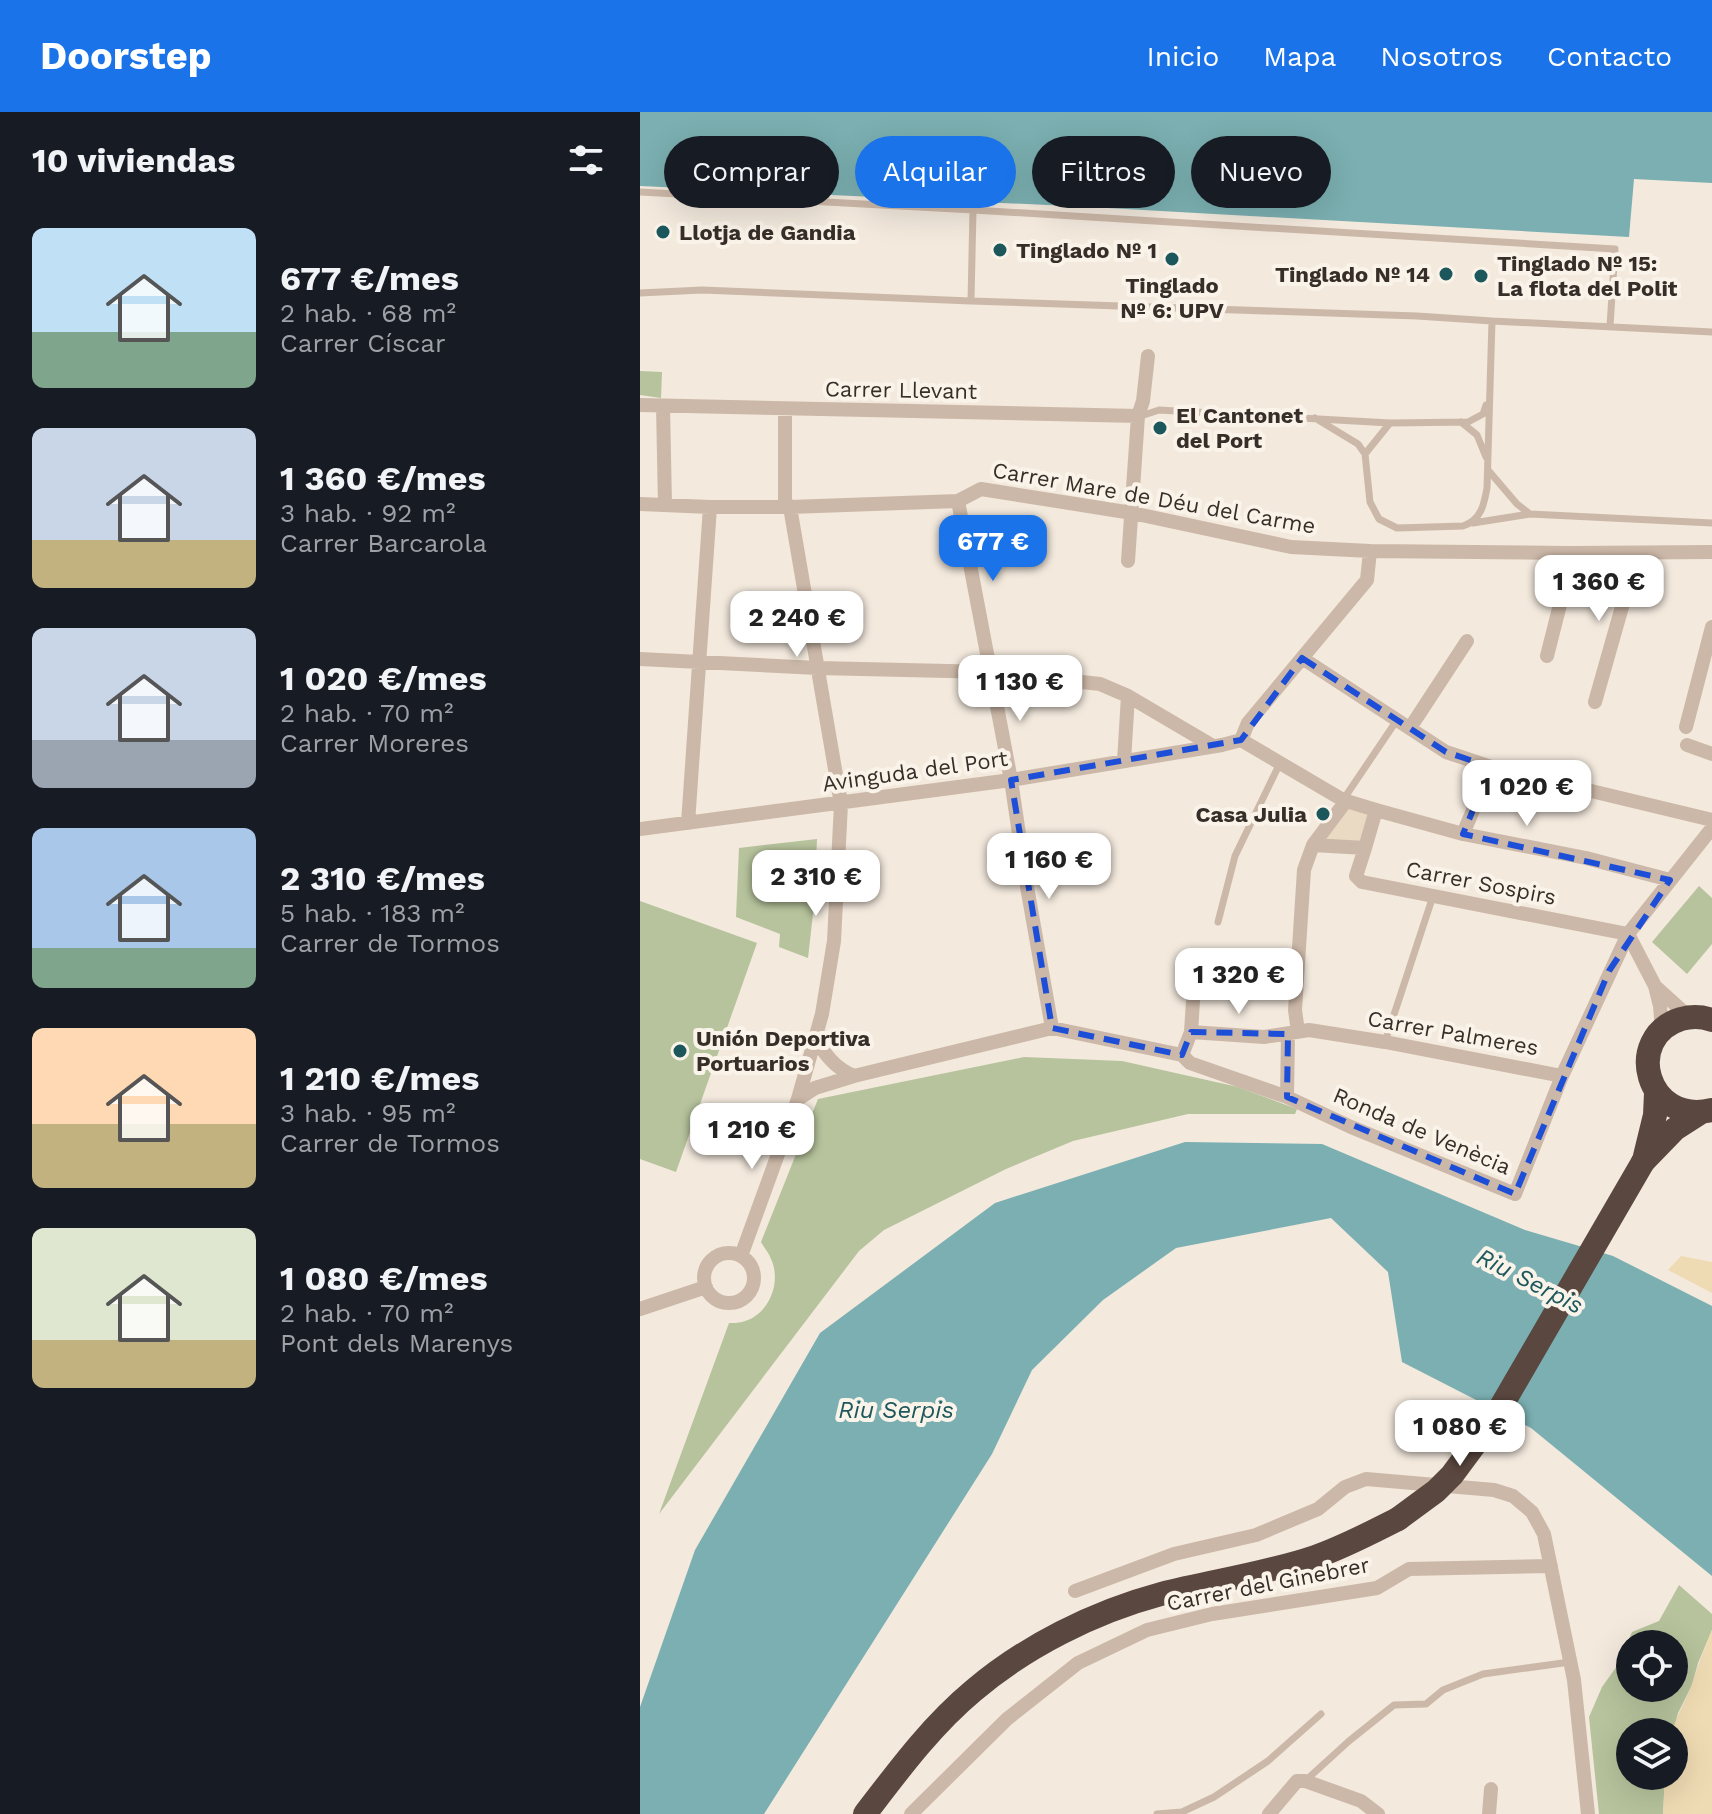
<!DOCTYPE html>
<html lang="es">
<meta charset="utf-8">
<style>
body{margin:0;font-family:"Work Sans",sans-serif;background:#242831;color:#f1f3f6;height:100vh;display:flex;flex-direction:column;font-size:30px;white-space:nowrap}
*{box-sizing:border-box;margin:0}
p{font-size:26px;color:#9ea1a6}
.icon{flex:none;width:44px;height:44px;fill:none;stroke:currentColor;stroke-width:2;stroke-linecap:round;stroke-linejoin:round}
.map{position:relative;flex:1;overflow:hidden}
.panel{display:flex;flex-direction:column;background:#171b24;width:640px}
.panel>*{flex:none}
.hud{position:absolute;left:24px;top:24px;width:760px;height:72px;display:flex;gap:16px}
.fabs{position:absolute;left:976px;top:1518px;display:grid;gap:16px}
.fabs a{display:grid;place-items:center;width:72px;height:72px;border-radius:50%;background:#171b24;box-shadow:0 8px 32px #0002;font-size:40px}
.price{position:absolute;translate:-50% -68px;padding:0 18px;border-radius:16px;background:#fff;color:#222;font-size:26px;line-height:52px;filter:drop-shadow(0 2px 4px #0008)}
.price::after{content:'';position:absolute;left:50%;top:48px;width:24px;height:18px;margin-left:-12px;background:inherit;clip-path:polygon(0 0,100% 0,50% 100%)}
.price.on{background:#1a73e8;color:#fff}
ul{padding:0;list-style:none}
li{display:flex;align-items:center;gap:24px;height:200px;padding:0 32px}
li span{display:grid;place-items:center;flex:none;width:224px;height:160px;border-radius:12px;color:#555}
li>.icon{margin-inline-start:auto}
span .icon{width:96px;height:96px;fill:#fffc;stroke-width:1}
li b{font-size:34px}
h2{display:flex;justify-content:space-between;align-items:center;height:96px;padding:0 32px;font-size:34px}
.pill{padding:0 28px;border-radius:36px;background:#171b24;box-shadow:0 8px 32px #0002;font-size:28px;line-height:72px}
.pill.on{background:#1a73e8;color:#fff}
header{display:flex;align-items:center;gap:48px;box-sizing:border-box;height:112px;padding:0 40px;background:#1a73e8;color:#fff}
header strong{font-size:38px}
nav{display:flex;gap:44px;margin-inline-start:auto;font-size:28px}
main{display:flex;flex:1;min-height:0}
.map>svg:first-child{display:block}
.green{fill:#b6c39c;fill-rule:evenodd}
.sand{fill:#efdbb3}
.plaza{fill:#ebdac3}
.water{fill:#7bafb1}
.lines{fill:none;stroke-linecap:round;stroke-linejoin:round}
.lane{stroke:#ccb8a8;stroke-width:7}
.street{stroke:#ccb8a8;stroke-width:14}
.highway{stroke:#5a473f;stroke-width:24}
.highway-bridge{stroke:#5a473f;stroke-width:24}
.marked{fill:none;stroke:#1d4ed8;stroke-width:6;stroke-dasharray:16 10;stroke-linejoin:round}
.poi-dot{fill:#1c575b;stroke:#faf3e9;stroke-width:3}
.labels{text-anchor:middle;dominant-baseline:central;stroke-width:8;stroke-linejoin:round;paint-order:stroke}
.poi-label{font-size:22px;font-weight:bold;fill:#382e29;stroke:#faf3e9;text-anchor:start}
.street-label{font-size:22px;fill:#382e29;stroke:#faf3e9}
.water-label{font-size:24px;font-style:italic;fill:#1c575b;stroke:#faf3e9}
</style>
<header>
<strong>Doorstep</strong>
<nav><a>Inicio</a><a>Mapa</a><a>Nosotros</a><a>Contacto</a></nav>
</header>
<main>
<section class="panel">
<h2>10 viviendas<svg class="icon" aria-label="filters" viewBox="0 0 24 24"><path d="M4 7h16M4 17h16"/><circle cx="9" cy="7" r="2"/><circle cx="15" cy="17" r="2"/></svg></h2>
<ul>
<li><span style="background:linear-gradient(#bfe0f5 65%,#7fa58c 0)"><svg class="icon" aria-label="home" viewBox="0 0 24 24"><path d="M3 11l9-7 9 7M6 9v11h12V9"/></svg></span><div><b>677 €/mes</b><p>2 hab. · 68 m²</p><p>Carrer Císcar</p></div></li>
<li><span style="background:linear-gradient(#c9d6e8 70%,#c2b280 0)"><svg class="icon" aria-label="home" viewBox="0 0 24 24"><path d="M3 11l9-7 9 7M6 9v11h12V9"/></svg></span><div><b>1 360 €/mes</b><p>3 hab. · 92 m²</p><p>Carrer Barcarola</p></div></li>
<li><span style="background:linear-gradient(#c9d6e8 70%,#9aa5b1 0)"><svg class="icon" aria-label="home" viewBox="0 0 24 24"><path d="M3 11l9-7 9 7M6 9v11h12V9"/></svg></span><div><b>1 020 €/mes</b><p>2 hab. · 70 m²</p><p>Carrer Moreres</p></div></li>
<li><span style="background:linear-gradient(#a9c7e8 75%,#7fa58c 0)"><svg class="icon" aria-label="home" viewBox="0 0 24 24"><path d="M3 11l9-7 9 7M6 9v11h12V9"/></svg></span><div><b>2 310 €/mes</b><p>5 hab. · 183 m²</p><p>Carrer de Tormos</p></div></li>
<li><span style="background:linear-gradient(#ffd9b3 60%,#c2b280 0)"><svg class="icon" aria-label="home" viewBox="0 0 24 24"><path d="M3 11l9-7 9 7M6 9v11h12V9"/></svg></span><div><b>1 210 €/mes</b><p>3 hab. · 95 m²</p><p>Carrer de Tormos</p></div></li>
<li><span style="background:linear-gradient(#dfe7d0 70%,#c2b280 0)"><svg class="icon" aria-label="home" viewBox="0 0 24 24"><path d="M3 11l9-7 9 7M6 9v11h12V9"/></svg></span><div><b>1 080 €/mes</b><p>2 hab. · 70 m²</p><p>Pont dels Marenys</p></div></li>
</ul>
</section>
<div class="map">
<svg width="1072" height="1702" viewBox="0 0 1072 1702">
<rect width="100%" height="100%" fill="#f3e9dd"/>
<path class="green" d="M 0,259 L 22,260 L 21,286 L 0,283 Z
M 177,727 L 174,793 L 168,846 L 139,835 L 140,822 L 96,805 L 99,736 Z
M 1059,774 L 1072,786 L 1072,832 L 1047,862 L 1012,830 Z
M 0,789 L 117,831 L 36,1060 L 0,1047 Z
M 384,945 L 482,949 L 598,975 L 657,997 L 655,1002 L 548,1002 L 433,1029 L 366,1057 L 244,1118 L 219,1139 L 19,1402 L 89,1211 C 93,1211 98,1211 102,1210 C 129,1204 142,1170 131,1147 C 129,1141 124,1136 121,1130 L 178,987 Z
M 1039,1473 L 1072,1502 L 1072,1518 L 1058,1551 L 1052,1573 L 1038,1601 L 1033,1620 L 990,1620 L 990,1664 L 1025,1664 L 1023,1702 L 959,1702 L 949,1605 L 962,1575 L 977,1554 L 992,1520 L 1019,1509 ZM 990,1532 L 1034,1532 L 1034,1576 L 990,1576 Z"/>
<path class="sand" d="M 1041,1144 L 1072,1150 L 1072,1181 L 1028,1158 Z
M 1072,1518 L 1072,1702 L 1023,1702 L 1025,1664 L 1034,1664 L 1034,1620 L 1032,1620 C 1037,1603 1046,1589 1052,1572 C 1058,1554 1064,1536 1072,1518 Z"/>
<path class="plaza" d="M 706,689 L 736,698 L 725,736 L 673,733 Z"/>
<path class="water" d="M 0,0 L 1072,0 L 1072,71 L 994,67 L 989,125 L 450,95 L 0,74 Z
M 545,1030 L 682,1032 L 885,1118 L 973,1144 L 1072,1194 L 1072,1464 L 891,1316 L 762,1250 L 748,1160 L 691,1106 L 536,1136 L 463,1188 L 392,1258 L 352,1342 L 124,1702 L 0,1702 L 0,1595 L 55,1438 L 180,1221 L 355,1091 Z"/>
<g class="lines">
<path class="lane" d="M 0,80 L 333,98 L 975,137 L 970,214
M 0,181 L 62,178 L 331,189 L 777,204 L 852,209
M 331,189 L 333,98
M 501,304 L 519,298 L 750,311 L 828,310 L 843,302 L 846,293
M 675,306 L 718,332 L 725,342 L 730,390 L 739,407 L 757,416 L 823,414 C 841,408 844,393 847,376 L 852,209 L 1072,220
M 821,310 L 837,323 L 846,345
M 725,342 L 750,311
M 848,358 L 877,392 L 890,402
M 833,411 L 890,402 L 1072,411
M 703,688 L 757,608
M 578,810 L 595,744 L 640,651
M 745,930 L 793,784
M 665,1669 L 709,1629 L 754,1593 L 786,1592 L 803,1578 L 843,1562 L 930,1550
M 517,1702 L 542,1700 L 574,1685 L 628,1649 L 681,1602"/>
<path class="street" d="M 0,293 L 498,304
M 23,294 L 25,393
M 318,389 L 371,668 L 386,769 L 412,916
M 0,392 L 70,395 L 150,395 L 318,389 L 341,377 L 492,401 L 651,435 L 730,439 L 928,441 L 1072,440
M 488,449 L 498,304 L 503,289 L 508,244
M 907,544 L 930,453 L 928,441
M 662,546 L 806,640 L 851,655 L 1072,708
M 0,547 L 178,556 L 351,560 L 460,572 L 488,584 L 573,634
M 955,590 L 997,442
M 1046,615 L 1072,515
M 770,616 L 827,529
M 601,628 L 703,688 L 736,698 L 725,736 L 673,733 L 706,689
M 601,628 L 608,611 L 727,468 L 730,439
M 1047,633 L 1072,642
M 484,649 L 488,584
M 736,698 L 823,722 L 946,746 L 1030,768
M 48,711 L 70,395
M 0,717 L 371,668 L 582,633 L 601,628
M 823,722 L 851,655
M 725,736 L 716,764 L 722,770 L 988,822
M 988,822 L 1015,874 L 1020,894 L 1022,918
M 1017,876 L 1049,905
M 551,920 L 624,925 L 669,918 L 745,930 L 922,964
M 658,920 L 655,898 L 664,758 L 673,733
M 175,925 C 185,943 195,956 214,964
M 542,943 L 551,920 L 553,889
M 647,985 L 648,922
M 158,987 L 175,976 L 214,964 L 412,916 L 542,943 L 550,951 L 647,985 L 711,1015 L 875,1082 L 922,964 L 988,822 L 1072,716
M64 1166a25 25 0 1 1 50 0a25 25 0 1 1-50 0Z
M 101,1144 L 158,987 L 182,902 L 194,829 L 201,692 L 150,395 L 145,390 L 145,298
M 0,1197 L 66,1175
M 435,1479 L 534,1442 L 616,1423 L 678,1397 L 705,1375 L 726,1367 L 854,1378 L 873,1384 L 892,1400 L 904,1422 L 934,1568 L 948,1702
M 271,1702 L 367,1607 L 438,1551 L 507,1518 L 572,1502 L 737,1476 L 769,1457 L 911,1454
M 629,1702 L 657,1669 L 665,1669 L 721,1689 L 738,1702
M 849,1702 L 851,1677"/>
<path class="highway" d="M 1072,908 C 1061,904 1052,904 1041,907 C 983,925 1006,1014 1072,998
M 1005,1044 L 1015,1003 L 1016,981
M 1003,1050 L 1035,1017 L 1060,1001
M 225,1702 C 258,1659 291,1614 333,1579 C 386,1534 454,1500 521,1482 C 572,1469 625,1462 675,1445 C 704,1435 730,1421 758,1407"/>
<path class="highway-bridge" d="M 758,1407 L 796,1379 L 812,1363 L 855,1305 L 1003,1050"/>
</g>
<path class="marked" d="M 662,546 L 806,640 L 851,655 L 823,722 L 1030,768 L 969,859 L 875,1082 L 647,985 L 648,922 L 551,920 L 542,943 L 412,916 L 371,668 L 601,628 Z"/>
<g class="poi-dot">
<circle cx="23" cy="120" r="8"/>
<circle cx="360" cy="138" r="8"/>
<circle cx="532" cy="147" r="8"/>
<circle cx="806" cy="162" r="8"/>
<circle cx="841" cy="164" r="8"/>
<circle cx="520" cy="316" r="8"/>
<circle cx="683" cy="702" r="8"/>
<circle cx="40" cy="939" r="8"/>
</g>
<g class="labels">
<g class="poi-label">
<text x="39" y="120">Llotja de Gandia</text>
<text x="376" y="138">Tinglado Nº 1</text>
<text x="857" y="151">Tinglado Nº 15:<tspan x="857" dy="25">La flota del Polit</tspan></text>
<text x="790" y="162" text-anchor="end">Tinglado Nº 14</text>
<text x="532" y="173" text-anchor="middle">Tinglado<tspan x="532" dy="25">Nº 6: UPV</tspan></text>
<text x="536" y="303">El Cantonet<tspan x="536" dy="25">del Port</tspan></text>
<text x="667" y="702" text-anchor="end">Casa Julia</text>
<text x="56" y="926">Unión Deportiva<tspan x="56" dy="25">Portuarios</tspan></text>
</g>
<g class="street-label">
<text transform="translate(261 278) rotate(1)">Carrer Llevant</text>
<text transform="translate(514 386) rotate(10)">Carrer Mare de Déu del Carme</text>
<text transform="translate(275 659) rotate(-8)">Avinguda del Port</text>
<text transform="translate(841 771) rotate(11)">Carrer Sospirs</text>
<text transform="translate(813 921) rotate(10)">Carrer Palmeres</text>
<text transform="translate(782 1019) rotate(23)">Ronda de Venècia</text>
<text transform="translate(628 1472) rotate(-11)">Carrer del Ginebrer</text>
</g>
<g class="water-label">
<text transform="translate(890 1169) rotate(27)">Riu Serpis</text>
<text x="256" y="1298">Riu Serpis</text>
</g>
</g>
</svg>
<div class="fabs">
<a><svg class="icon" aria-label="locate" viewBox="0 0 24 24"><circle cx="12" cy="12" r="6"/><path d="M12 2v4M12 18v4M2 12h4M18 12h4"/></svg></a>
<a><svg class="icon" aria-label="layers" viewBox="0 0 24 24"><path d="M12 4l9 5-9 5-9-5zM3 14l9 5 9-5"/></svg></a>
</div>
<b class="price on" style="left:353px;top:471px">677 €</b>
<b class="price" style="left:959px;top:511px">1 360 €</b>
<b class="price" style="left:157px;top:547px">2 240 €</b>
<b class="price" style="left:380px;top:611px">1 130 €</b>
<b class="price" style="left:887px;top:716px">1 020 €</b>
<b class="price" style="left:409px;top:789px">1 160 €</b>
<b class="price" style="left:176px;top:806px">2 310 €</b>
<b class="price" style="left:599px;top:904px">1 320 €</b>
<b class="price" style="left:112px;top:1059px">1 210 €</b>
<b class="price" style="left:820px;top:1356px">1 080 €</b>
<div class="hud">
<a class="pill">Comprar</a>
<a class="pill on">Alquilar</a>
<a class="pill">Filtros</a>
<a class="pill">Nuevo</a>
</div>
</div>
</main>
